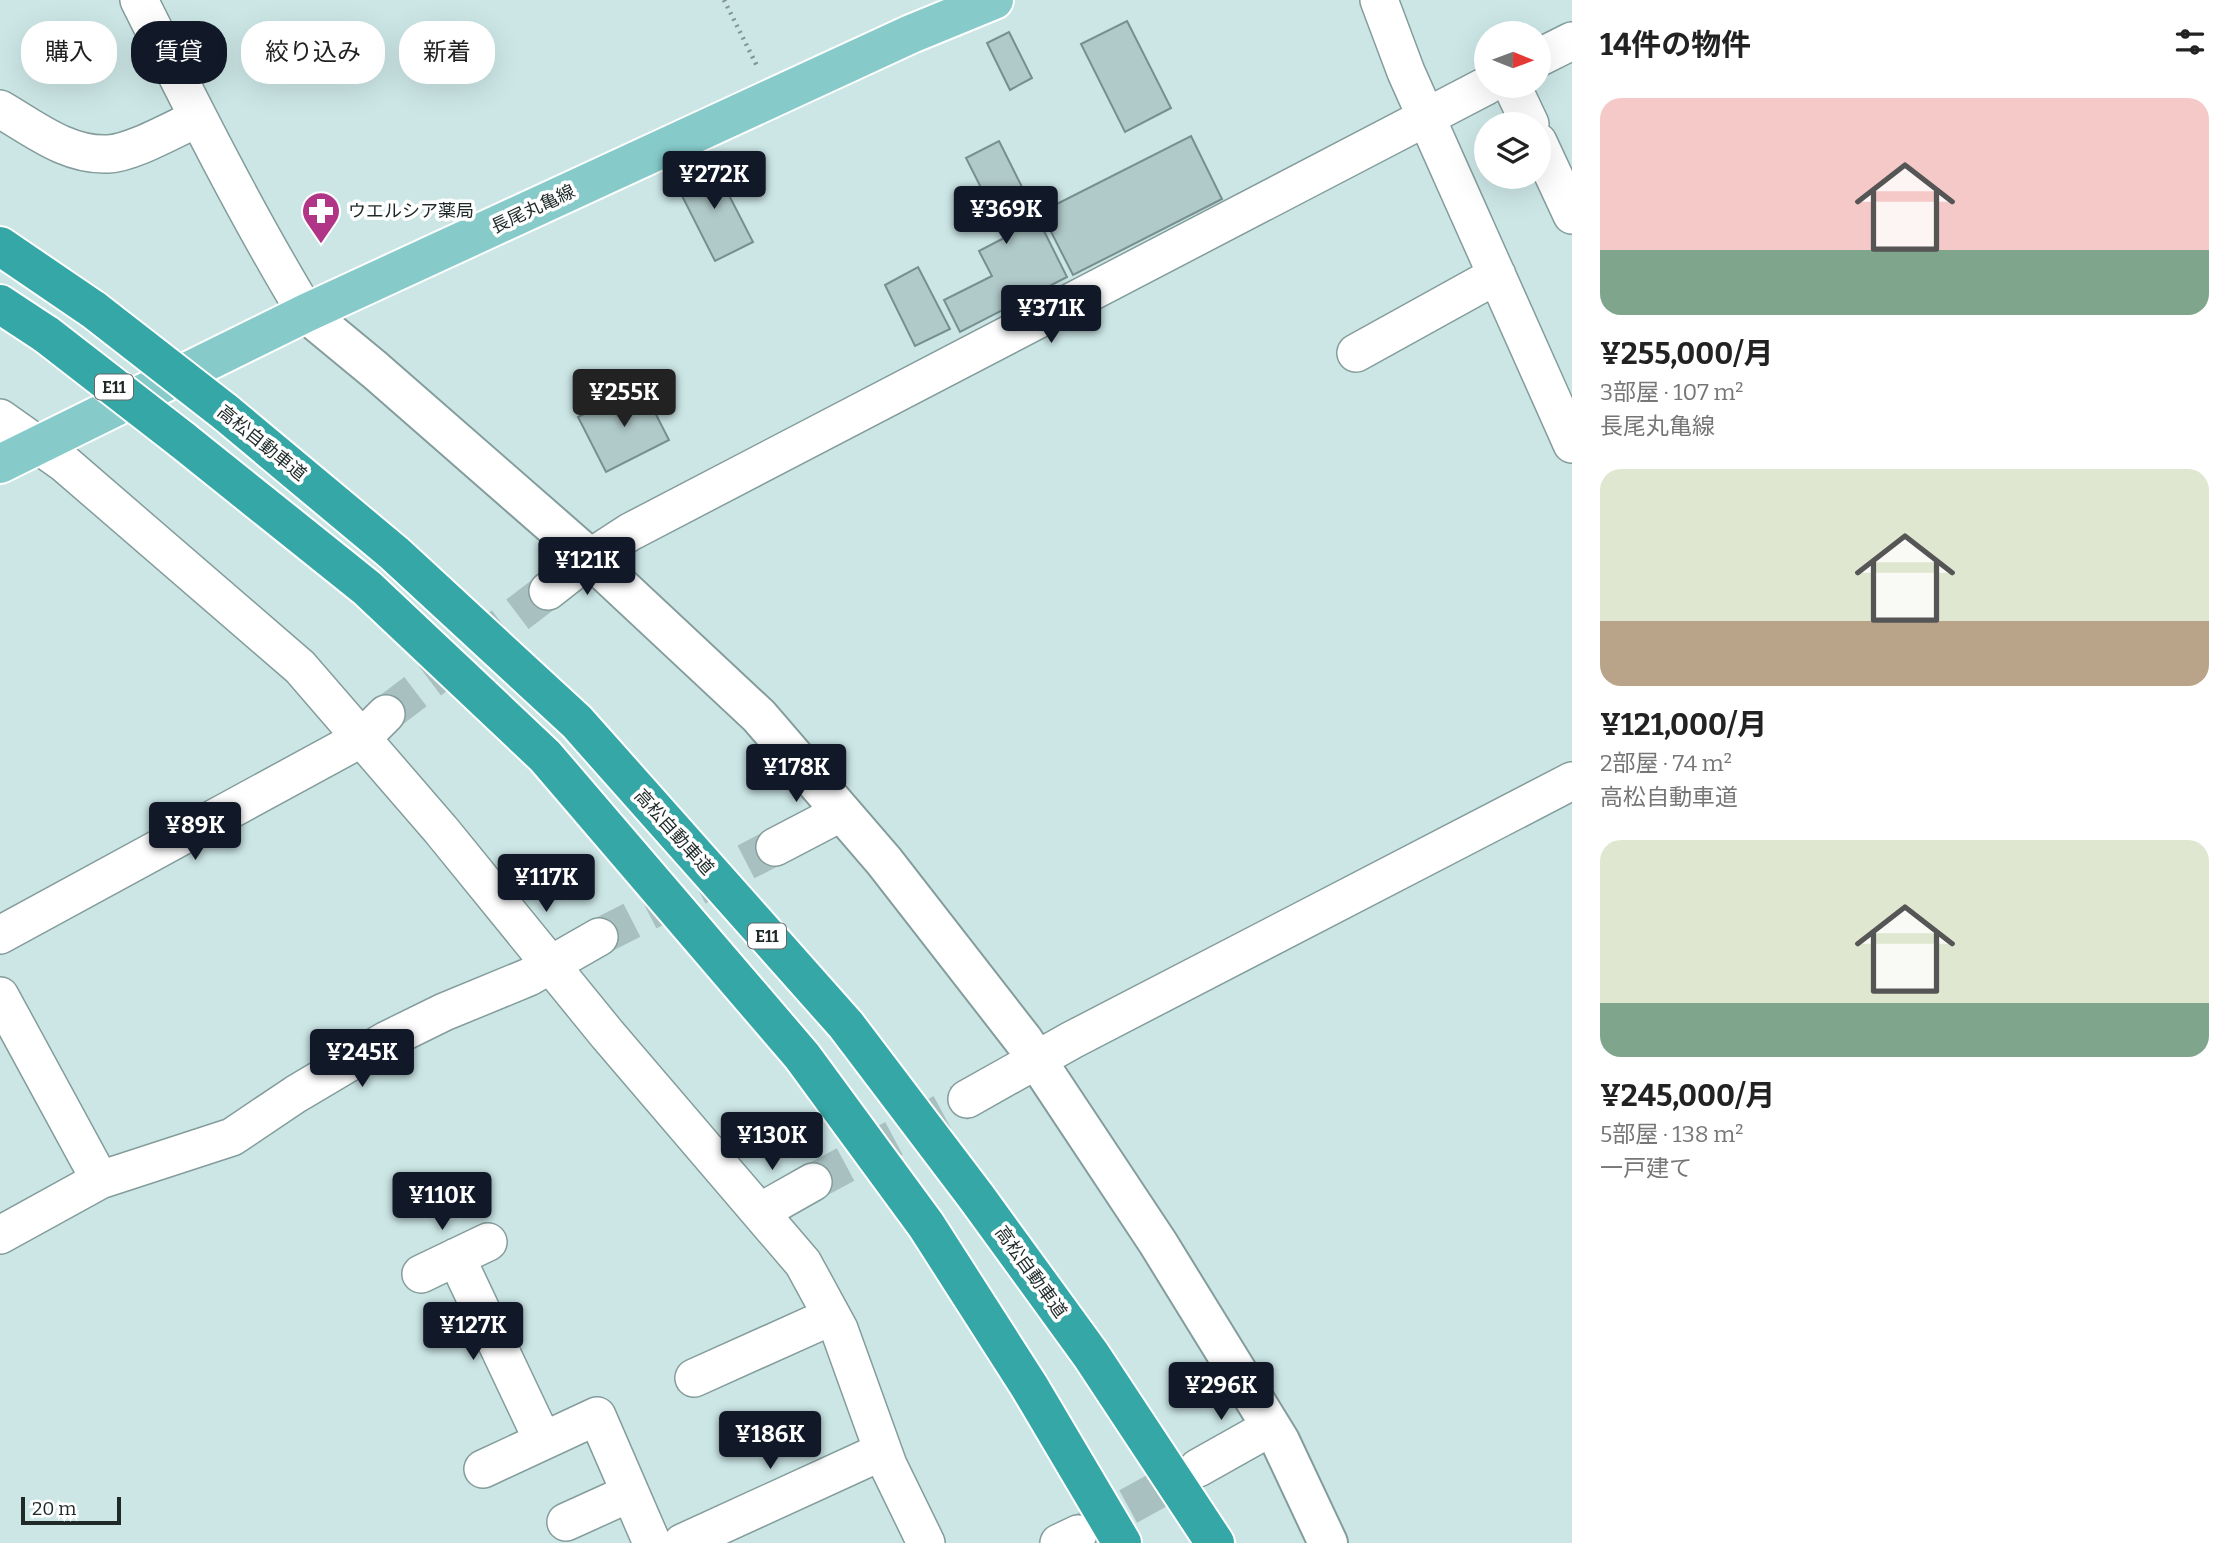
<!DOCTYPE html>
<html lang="ja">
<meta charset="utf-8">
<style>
body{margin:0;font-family:Bitter,"Noto Sans JP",serif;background:#f6f6f6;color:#222;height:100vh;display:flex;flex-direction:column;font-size:26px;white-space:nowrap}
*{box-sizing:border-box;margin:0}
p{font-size:23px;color:#767676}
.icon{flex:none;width:38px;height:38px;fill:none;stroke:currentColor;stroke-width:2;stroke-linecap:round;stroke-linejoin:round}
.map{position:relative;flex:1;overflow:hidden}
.drawer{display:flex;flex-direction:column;background:#fff;width:665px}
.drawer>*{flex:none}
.banner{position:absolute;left:21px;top:21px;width:665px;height:63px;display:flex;gap:14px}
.needle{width:46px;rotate:91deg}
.tools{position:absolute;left:1474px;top:21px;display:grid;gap:14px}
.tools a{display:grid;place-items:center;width:77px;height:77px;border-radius:50%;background:#fff;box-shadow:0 7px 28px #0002;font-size:35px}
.scale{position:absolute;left:21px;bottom:18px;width:100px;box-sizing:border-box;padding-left:7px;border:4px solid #1e2928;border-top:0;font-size:19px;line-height:24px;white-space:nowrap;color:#1e2928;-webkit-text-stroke:5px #fff;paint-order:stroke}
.price{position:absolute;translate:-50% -60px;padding:0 16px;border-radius:7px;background:#111827;color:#fff;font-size:23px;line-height:46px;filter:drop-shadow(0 2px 4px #0008)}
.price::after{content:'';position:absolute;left:50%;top:42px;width:21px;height:16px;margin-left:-10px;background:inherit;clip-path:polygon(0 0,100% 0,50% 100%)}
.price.current{background:#222;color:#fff}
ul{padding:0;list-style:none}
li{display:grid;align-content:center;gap:14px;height:371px;padding:0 28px}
li span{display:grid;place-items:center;height:217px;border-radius:21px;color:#555}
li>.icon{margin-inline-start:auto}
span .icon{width:126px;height:126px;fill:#fffc;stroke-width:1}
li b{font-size:30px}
h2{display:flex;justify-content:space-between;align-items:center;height:84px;padding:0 28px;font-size:30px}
.chip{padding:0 24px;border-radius:28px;background:#fff;box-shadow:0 7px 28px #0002;font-size:24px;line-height:63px}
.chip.current{background:#111827;color:#fff}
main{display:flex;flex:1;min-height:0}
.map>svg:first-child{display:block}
.building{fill:#b0cac9;stroke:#778f8f;stroke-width:2}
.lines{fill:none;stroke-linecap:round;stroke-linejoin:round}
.minor-tunnel{stroke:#a9c0c0;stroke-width:37;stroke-dasharray:37 18;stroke-linecap:butt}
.minor-casing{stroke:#849d9c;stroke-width:40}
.tertiary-casing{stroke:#849d9c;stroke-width:42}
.primary-casing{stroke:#fff;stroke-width:42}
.motorway-casing{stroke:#fff;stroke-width:42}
.path{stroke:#819594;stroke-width:4.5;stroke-dasharray:2 5;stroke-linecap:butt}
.minor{stroke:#fff;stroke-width:37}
.tertiary{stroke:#fff;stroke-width:38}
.primary{stroke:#86caca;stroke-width:38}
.motorway{stroke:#36a7a7;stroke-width:38}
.motorway-bridge-casing{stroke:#fff;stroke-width:42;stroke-linecap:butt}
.motorway-bridge{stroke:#36a7a7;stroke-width:38}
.labels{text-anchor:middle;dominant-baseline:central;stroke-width:7;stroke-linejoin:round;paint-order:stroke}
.shield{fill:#fff;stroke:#626968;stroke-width:2}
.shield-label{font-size:16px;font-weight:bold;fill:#1e2928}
.street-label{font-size:18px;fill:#1e2928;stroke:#fff}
.poi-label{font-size:18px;fill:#1e2928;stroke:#fff;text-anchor:start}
</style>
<main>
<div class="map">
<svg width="1572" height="1543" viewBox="0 0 1572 1543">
<rect width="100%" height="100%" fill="#cce6e6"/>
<path class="building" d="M 1127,21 L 1171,108 L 1125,132 L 1081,44 Z
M 1009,32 L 1032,78 L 1010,90 L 987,43 Z
M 1191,136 L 1222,199 L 1073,275 L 1041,212 Z
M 999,141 L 1067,277 L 960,332 L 944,300 L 992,276 L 979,251 L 1006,237 L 966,158 Z
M 712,162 L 753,242 L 715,261 L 674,180 Z
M 918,267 L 950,329 L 915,346 L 885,285 Z
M 641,385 L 669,440 L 606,472 L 578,417 Z"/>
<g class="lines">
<path class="minor-tunnel" d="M 386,714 L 548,591
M 599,937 L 775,847
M 813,1182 L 967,1099
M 1080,1533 L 1198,1468"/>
<defs>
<path id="minor" d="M 139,0 C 192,106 245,212 306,313
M 1379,0 L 1406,72 L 1572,444
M 1538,58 L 1572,41
M 1512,86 L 1530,124
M 0,109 C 33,128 67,156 108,154 C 132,153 174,129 198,118
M 1538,142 L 1572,215
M 1356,353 L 1497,275
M 0,418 L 65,464 L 300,667 L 441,830 L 607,1034 L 803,1263 L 839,1329 L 888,1465 L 926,1543
M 548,591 L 590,558 L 630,532 L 1486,86
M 775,847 L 842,812
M 0,935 L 362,738 L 386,714
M 0,996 L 100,1180 L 0,1235
M 967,1099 L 1072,1040 L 1572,781
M 100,1180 L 232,1137 L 296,1094 L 387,1040 L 444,1012 L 529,977 L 599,937
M 760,1212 L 813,1182
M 456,1257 L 543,1441
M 421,1274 L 488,1242
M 694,1378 L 832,1316
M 1198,1468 L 1271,1427
M 483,1469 L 597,1416 L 652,1543
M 566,1522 L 630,1493
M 682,1543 L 883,1451
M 1059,1543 L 1078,1534"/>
<path id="tertiary" d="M 306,313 L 375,370 L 590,558 L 759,716 L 884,861 L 1024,1041 L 1158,1243 L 1280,1441 L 1328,1543"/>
<path id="primary" d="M 0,464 L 306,313 L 911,34 L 994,0"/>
<path id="motorway" d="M 0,246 L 94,310
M 0,304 L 47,335
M 225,412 L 394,553 L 577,722 L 846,1025 L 977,1198 L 1091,1355 L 1215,1543
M 181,439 L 367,588 L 545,756 L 802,1056 L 926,1225 L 1029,1386 L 1122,1543"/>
</defs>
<use href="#minor" class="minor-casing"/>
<use href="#tertiary" class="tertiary-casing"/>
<use href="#primary" class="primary-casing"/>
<use href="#motorway" class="motorway-casing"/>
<path class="path" d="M 724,0 L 757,66"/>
<use href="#minor" class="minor"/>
<use href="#tertiary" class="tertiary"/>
<use href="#primary" class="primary"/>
<use href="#motorway" class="motorway"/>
<defs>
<path id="motorway-bridge" d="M 94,310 L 225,412
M 47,335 L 181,439"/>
</defs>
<use href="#motorway-bridge" class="motorway-bridge-casing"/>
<use href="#motorway-bridge" class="motorway-bridge"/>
</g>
<defs>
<symbol id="pharmacy-pin" viewBox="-11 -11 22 30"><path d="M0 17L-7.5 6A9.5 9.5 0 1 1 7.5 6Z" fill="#b13587" stroke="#fff"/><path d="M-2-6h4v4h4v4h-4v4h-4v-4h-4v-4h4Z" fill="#fff"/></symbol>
</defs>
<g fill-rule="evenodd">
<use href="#pharmacy-pin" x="299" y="189" width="44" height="60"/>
</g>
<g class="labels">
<g class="shield">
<rect x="95" y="374.5" width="38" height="25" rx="5"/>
<rect x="748" y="923.5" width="38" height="25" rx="5"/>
</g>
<g class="shield-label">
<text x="114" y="387">E11</text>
<text x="767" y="936">E11</text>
</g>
<g class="street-label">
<text transform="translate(533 209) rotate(-25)">長尾丸亀線</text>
<text transform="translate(262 443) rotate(39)">高松自動車道</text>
<text transform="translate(674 832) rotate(48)">高松自動車道</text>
<text transform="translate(1031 1272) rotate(54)">高松自動車道</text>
</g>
<g class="poi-label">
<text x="348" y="211">ウエルシア薬局</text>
</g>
</g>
</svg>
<div class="tools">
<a><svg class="needle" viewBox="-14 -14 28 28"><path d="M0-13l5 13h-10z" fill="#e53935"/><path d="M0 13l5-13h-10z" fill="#767676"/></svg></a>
<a><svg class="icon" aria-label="layers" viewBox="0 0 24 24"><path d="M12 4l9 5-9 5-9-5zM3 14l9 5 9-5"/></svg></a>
</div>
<div class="scale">20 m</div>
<b class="price" style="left:714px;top:211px">¥272K</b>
<b class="price" style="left:1006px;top:246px">¥369K</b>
<b class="price" style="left:1051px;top:345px">¥371K</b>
<b class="price current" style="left:624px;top:429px">¥255K</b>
<b class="price" style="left:587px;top:597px">¥121K</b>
<b class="price" style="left:796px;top:804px">¥178K</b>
<b class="price" style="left:195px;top:862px">¥89K</b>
<b class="price" style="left:546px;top:914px">¥117K</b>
<b class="price" style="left:362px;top:1089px">¥245K</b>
<b class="price" style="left:772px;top:1172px">¥130K</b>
<b class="price" style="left:442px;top:1232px">¥110K</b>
<b class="price" style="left:473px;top:1362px">¥127K</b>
<b class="price" style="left:1221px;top:1422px">¥296K</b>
<b class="price" style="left:770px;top:1471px">¥186K</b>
<div class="banner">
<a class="chip">購入</a>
<a class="chip current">賃貸</a>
<a class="chip">絞り込み</a>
<a class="chip">新着</a>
</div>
</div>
<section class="drawer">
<h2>14件の物件<svg class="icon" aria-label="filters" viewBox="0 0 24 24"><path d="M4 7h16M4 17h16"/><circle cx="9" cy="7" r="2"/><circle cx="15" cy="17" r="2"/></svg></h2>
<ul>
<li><span style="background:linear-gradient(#f6c9c9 70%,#7fa58c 0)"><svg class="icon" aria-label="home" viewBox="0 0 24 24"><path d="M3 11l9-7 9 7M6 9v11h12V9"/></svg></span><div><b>¥255,000/月</b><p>3部屋 · 107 m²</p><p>長尾丸亀線</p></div></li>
<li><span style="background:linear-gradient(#dfe7d0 70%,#b9a48a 0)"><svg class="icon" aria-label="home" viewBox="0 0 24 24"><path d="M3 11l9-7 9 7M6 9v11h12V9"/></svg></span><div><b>¥121,000/月</b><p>2部屋 · 74 m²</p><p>高松自動車道</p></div></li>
<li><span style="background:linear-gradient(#dfe7d0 75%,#7fa58c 0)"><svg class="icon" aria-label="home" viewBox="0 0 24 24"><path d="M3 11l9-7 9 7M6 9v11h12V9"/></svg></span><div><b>¥245,000/月</b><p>5部屋 · 138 m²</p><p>一戸建て</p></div></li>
</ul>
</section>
</main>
